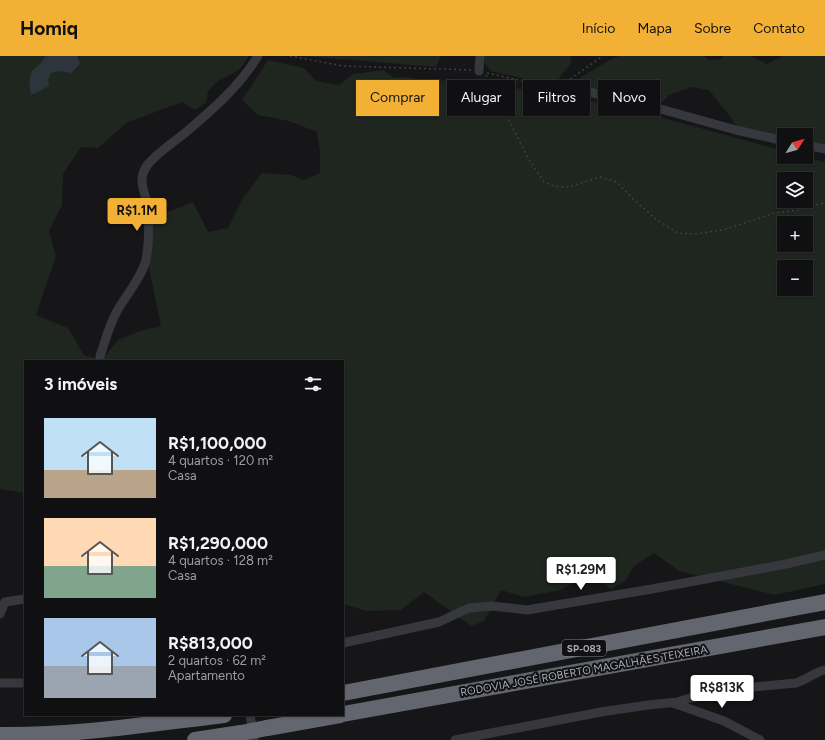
<!DOCTYPE html>
<html lang="pt">
<meta charset="utf-8">
<style>
body{margin:0;font-family:Figtree,sans-serif;background:#1e1e20;color:#f1f3f6;height:100vh;display:flex;flex-direction:column;font-size:15px;white-space:nowrap}
*{box-sizing:border-box;margin:0}
p{font-size:13px;color:#9c9d9f}
.icon{flex:none;width:22px;height:22px;fill:none;stroke:currentColor;stroke-width:2;stroke-linecap:round;stroke-linejoin:round}
.map{position:relative;flex:1;overflow:hidden}
.side{position:absolute;left:24px;top:304px;width:320px;height:356px;display:flex;flex-direction:column;background:#101012;border-radius:0px;box-shadow:0 1px 3px #0004,0 0 0 1px #303032}
.side>*{flex:none}
.banner{position:absolute;left:356px;top:24px;width:380px;height:36px;display:flex;gap:8px}
.needle{width:26px;rotate:53deg}
.fabs{position:absolute;left:777px;top:72px;display:grid;gap:8px}
.fabs a{display:grid;place-items:center;width:36px;height:36px;border-radius:0px;background:#101012;box-shadow:0 1px 3px #0004,0 0 0 1px #303032;font-size:20px}
.price{position:absolute;translate:-50% -34px;padding:0 9px;border-radius:4px;background:#fff;color:#222;font-size:13px;line-height:26px;filter:drop-shadow(0 1px 2px #0008)}
.price::after{content:'';position:absolute;left:50%;top:24px;width:12px;height:9px;margin-left:-6px;background:inherit;clip-path:polygon(0 0,100% 0,50% 100%)}
.price.current{background:#f2b134;color:#111}
ul{padding:0;list-style:none}
li{display:flex;align-items:center;gap:12px;height:100px;padding:0 20px}
li span{display:grid;place-items:center;flex:none;width:112px;height:80px;border-radius:0px;color:#555}
li>.icon{margin-inline-start:auto}
span .icon{width:48px;height:48px;fill:#fffc;stroke-width:1}
li b{font-size:17px}
h2{display:flex;justify-content:space-between;align-items:center;height:48px;padding:0 20px;font-size:17px}
.chip{padding:0 14px;border-radius:0px;background:#101012;box-shadow:0 1px 3px #0004,0 0 0 1px #303032;font-size:14px;line-height:36px}
.chip.current{background:#f2b134;color:#111}
header{display:flex;align-items:center;gap:24px;box-sizing:border-box;height:56px;padding:0 20px;background:#f2b134;color:#111}
header strong{font-size:19px}
nav{display:flex;gap:22px;margin-inline-start:auto;font-size:14px}
.map>svg:first-child{display:block}
.green{fill:#1e261f;fill-rule:evenodd}
.water{fill:#2c353c}
.lines{fill:none;stroke-linecap:round;stroke-linejoin:round}
.path{stroke:#3d3f44;stroke-width:1.5;stroke-dasharray:2 3;stroke-linecap:butt}
.minor{stroke:#37383d;stroke-width:9}
.motorway{stroke:#63666e;stroke-width:16}
.motorway-bridge{stroke:#63666e;stroke-width:16}
.labels{text-anchor:middle;dominant-baseline:central;stroke-width:4;stroke-linejoin:round;paint-order:stroke}
.shield{fill:#111113;stroke:#7b7e86;stroke-width:1}
.shield-label{font-size:10px;font-weight:bold;fill:#a8adb8}
.street-label{font-size:11px;fill:#a8adb8;stroke:#111113}
</style>
<header>
<strong>Homiq</strong>
<nav><a>Início</a><a>Mapa</a><a>Sobre</a><a>Contato</a></nav>
</header>
<div class="map">
<svg width="825" height="684" viewBox="0 0 825 684">
<rect width="100%" height="100%" fill="#161618"/>
<path class="green" d="M 0,0 L 249,0 L 239,14 L 218,25 L 208,35 L 206,47 L 195,54 L 182,46 L 126,67 L 98,92 L 81,91 L 63,118 L 62,149 L 49,175 L 56,200 L 36,259 L 68,272 L 84,299 L 102,304 L 118,284 L 140,275 L 161,270 L 148,207 L 148,157 L 171,155 L 193,146 L 208,176 L 228,172 L 243,142 L 262,117 L 291,119 L 304,124 L 320,117 L 320,96 L 317,76 L 289,65 L 258,59 L 242,44 L 268,4 L 304,12 L 316,25 L 339,29 L 353,18 L 384,14 L 394,22 L 405,21 L 430,25 L 452,24 L 490,31 L 499,46 L 519,32 L 539,42 L 559,39 L 638,55 L 784,95 L 784,101 L 806,101 L 825,106 L 825,528 L 775,539 L 679,515 L 654,497 L 634,510 L 625,525 L 611,533 L 589,518 L 560,534 L 524,541 L 501,534 L 484,565 L 471,570 L 424,536 L 401,554 L 367,555 L 343,548 L 343,305 L 25,305 L 25,437 L 0,433 ZM 784,123 L 806,123 L 806,145 L 784,145 ZM 784,167 L 806,167 L 806,189 L 784,189 ZM 784,211 L 806,211 L 806,233 L 784,233 Z
M 303,0 L 441,0 L 436,11 Z
M 479,0 L 570,0 L 572,6 L 555,27 L 546,28 L 491,15 Z
M 619,0 L 704,0 L 709,4 L 721,3 L 723,0 L 751,0 L 767,8 L 783,0 L 825,0 L 825,94 L 806,88 L 806,79 L 784,79 L 784,85 L 742,80 L 732,63 L 709,34 L 691,31 L 669,39 L 658,51 L 577,29 L 581,21 L 610,4 Z"/>
<path class="water" d="M 47,0 L 77,0 L 80,8 L 71,17 L 61,15 L 51,17 L 48,24 L 49,30 L 31,39 C 30,30 27,21 34,13 C 39,8 41,9 45,1 Z"/>
<g class="lines">
<path class="path" d="M 290,0 L 343,10 L 472,14
M 487,17 L 528,26 L 552,29
M 486,19 L 528,102 L 544,126 L 554,130 L 568,131 L 600,121 L 617,126 L 633,143 L 657,164 L 678,177 L 695,178 L 723,174 L 775,157 L 798,154 L 823,147 L 825,145
M 570,23 L 603,0"/>
<path class="minor" d="M 479,15 L 480,0
M 559,29 L 657,52 L 736,74 L 784,85
M 806,89 L 825,93
M 100,305 L 100,300 C 105,286 109,270 116,257 C 125,240 141,223 146,204 C 149,188 149,168 148,152 C 146,138 137,125 146,111 C 153,100 174,86 185,77 C 212,54 239,31 258,0
M 0,558 L 5,546 L 25,543
M 343,587 L 439,566 L 469,552 L 492,550 L 527,554 L 652,533 L 786,508 L 825,499
M 0,627 L 25,627
M 673,647 L 724,665 L 760,684
M 250,659 L 254,684
M 455,684 L 601,656 L 648,649 L 678,646 L 690,642 L 715,638 L 732,633 L 796,627 C 806,624 815,616 825,614"/>
<path class="motorway" d="M 343,637 L 825,546
M 343,658 L 825,571
M 267,672 L 340,659
M 0,679 C 75,680 149,668 224,659
M 195,684 L 241,677"/>
<path class="motorway-bridge" d="M 241,677 L 267,672"/>
</g>
<g class="labels">
<rect class="shield" x="562" y="584" width="44" height="16" rx="3"/>
<g class="shield-label">
<text x="584" y="592">SP-083</text>
</g>
<g class="street-label">
<text transform="translate(584 615) rotate(-10)">RODOVIA JOSÉ ROBERTO MAGALHÃES TEIXEIRA</text>
</g>
</g>
</svg>
<div class="fabs">
<a><svg class="needle" viewBox="-14 -14 28 28"><path d="M0-13l5 13h-10z" fill="#e53935"/><path d="M0 13l5-13h-10z" fill="#9c9d9f"/></svg></a>
<a><svg class="icon" aria-label="layers" viewBox="0 0 24 24"><path d="M12 4l9 5-9 5-9-5zM3 14l9 5 9-5"/></svg></a>
<a>+</a>
<a>−</a>
</div>
<b class="price current" style="left:137px;top:176px">R$1.1M</b>
<b class="price" style="left:581px;top:535px">R$1.29M</b>
<b class="price" style="left:722px;top:653px">R$813K</b>
<div class="banner">
<a class="chip current">Comprar</a>
<a class="chip">Alugar</a>
<a class="chip">Filtros</a>
<a class="chip">Novo</a>
</div>
<section class="side">
<h2>3 imóveis<svg class="icon" aria-label="filters" viewBox="0 0 24 24"><path d="M4 7h16M4 17h16"/><circle cx="9" cy="7" r="2"/><circle cx="15" cy="17" r="2"/></svg></h2>
<ul>
<li><span style="background:linear-gradient(#bfe0f5 65%,#b9a48a 0)"><svg class="icon" aria-label="home" viewBox="0 0 24 24"><path d="M3 11l9-7 9 7M6 9v11h12V9"/></svg></span><div><b>R$1,100,000</b><p>4 quartos · 120 m²</p><p>Casa</p></div></li>
<li><span style="background:linear-gradient(#ffd9b3 60%,#7fa58c 0)"><svg class="icon" aria-label="home" viewBox="0 0 24 24"><path d="M3 11l9-7 9 7M6 9v11h12V9"/></svg></span><div><b>R$1,290,000</b><p>4 quartos · 128 m²</p><p>Casa</p></div></li>
<li><span style="background:linear-gradient(#a9c7e8 60%,#9aa5b1 0)"><svg class="icon" aria-label="home" viewBox="0 0 24 24"><path d="M3 11l9-7 9 7M6 9v11h12V9"/></svg></span><div><b>R$813,000</b><p>2 quartos · 62 m²</p><p>Apartamento</p></div></li>
</ul>
</section>
</div>
